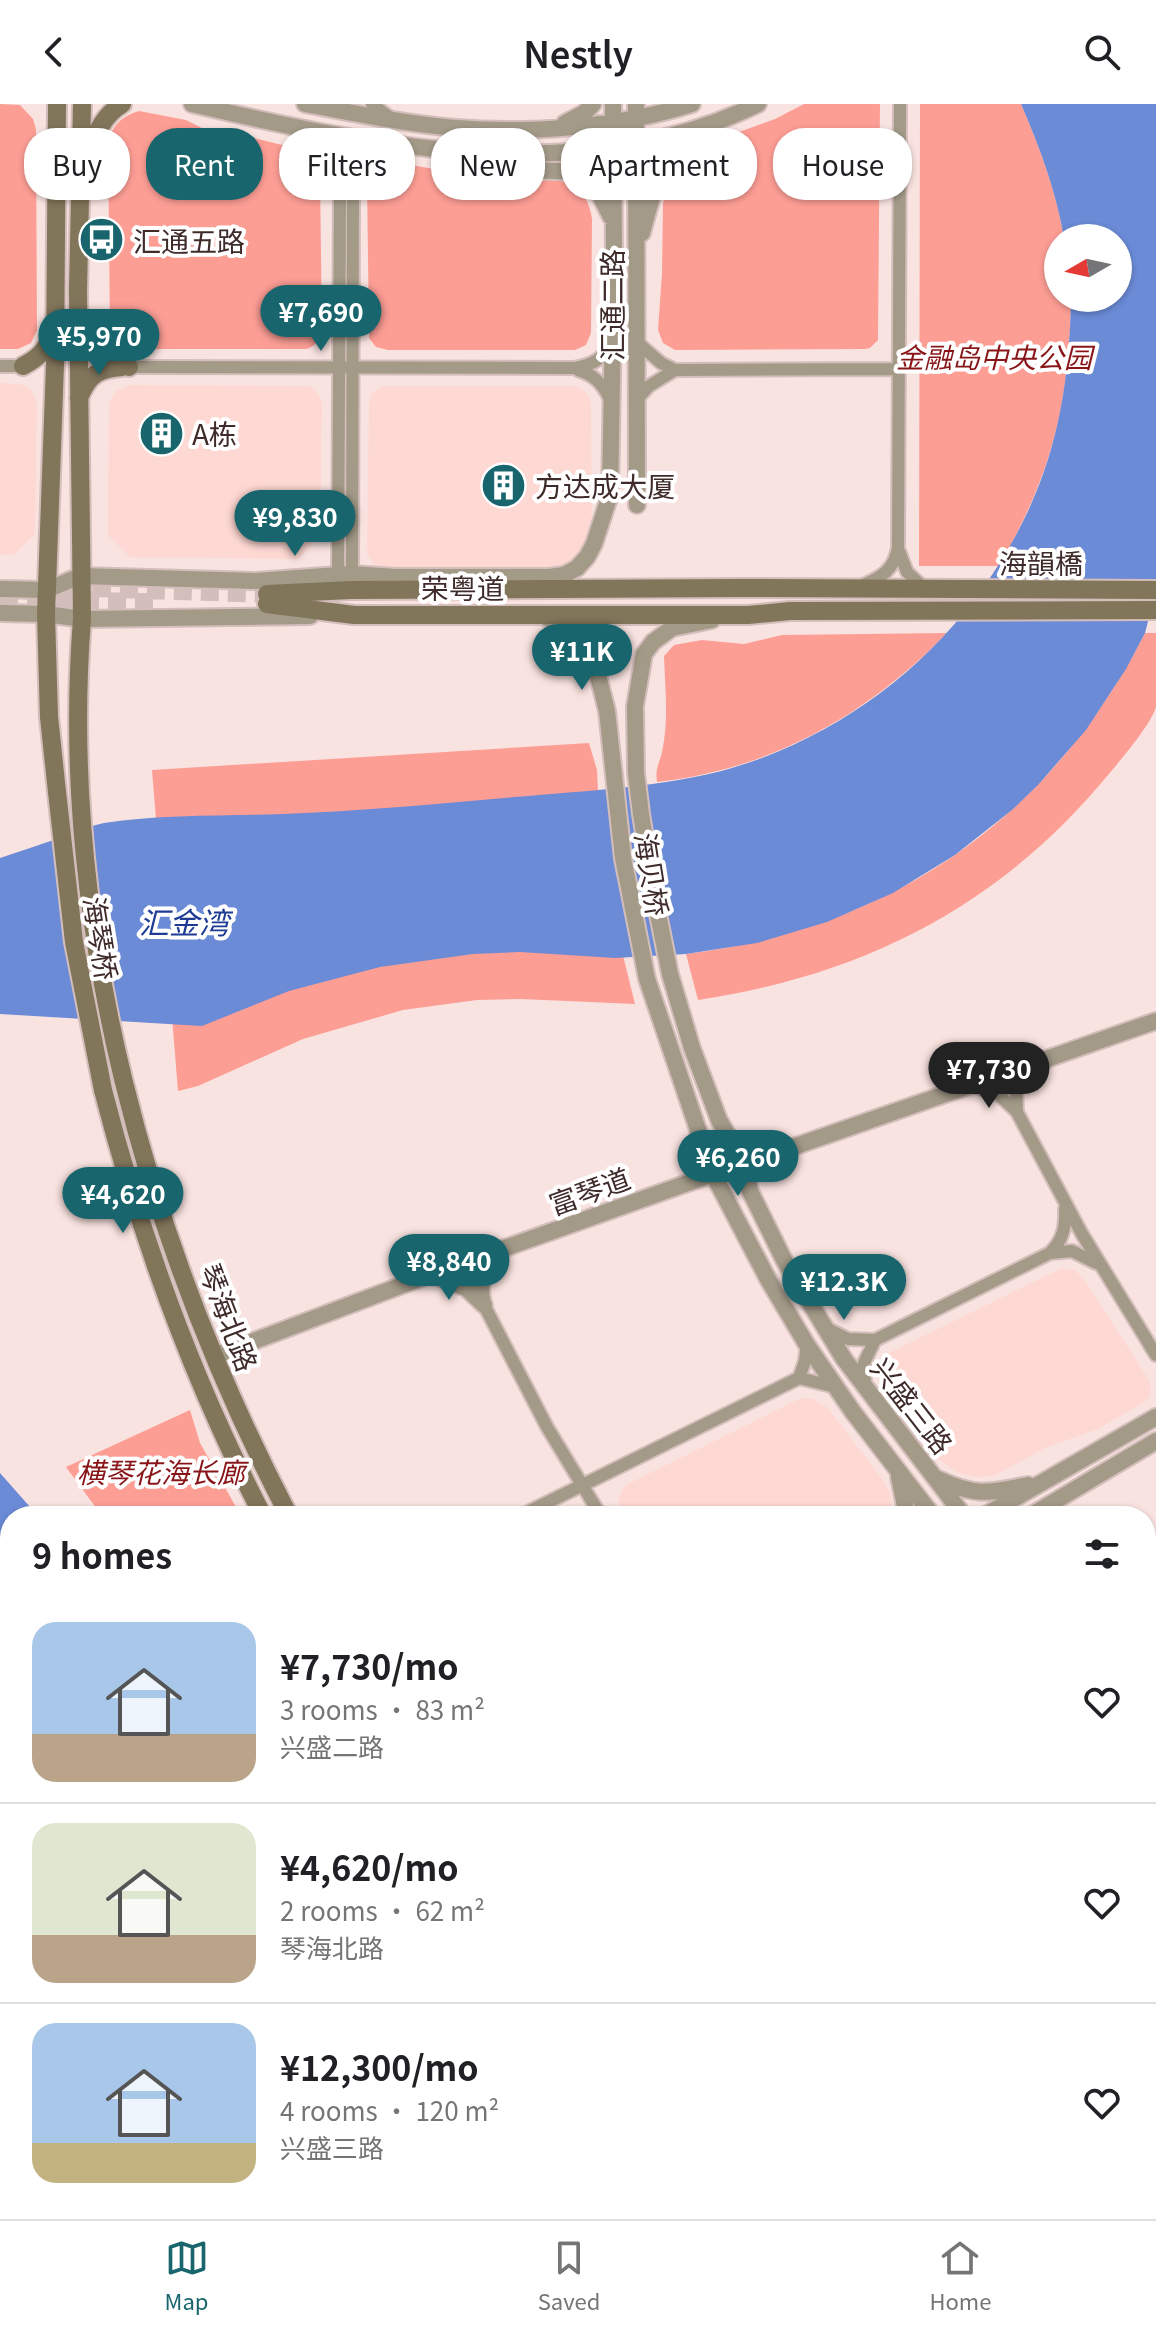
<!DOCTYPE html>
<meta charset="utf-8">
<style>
body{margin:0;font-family:Georgia,"Noto Sans SC",serif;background:#f2f2f2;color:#202124;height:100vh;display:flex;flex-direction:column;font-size:30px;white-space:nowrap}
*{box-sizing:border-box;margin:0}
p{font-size:26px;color:#757577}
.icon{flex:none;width:44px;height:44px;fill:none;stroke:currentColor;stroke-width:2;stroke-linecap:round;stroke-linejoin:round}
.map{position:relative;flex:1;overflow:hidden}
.sheet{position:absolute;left:0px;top:1402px;width:1156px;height:714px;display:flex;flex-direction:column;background:#fff;border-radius:32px 32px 0 0;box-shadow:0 2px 6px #0004}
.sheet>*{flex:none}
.banner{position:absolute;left:24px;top:24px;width:1108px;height:72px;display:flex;gap:16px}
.needle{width:52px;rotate:261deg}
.buttons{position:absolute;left:1044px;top:120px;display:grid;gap:16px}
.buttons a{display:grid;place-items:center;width:88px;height:88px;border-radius:50%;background:#fff;box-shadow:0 2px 6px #0004;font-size:40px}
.price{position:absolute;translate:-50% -68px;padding:0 18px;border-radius:28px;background:#18656d;color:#fff;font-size:26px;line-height:52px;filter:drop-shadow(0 2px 4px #0008)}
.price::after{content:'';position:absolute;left:50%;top:48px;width:24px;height:18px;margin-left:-12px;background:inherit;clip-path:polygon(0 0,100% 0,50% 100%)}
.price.current{background:#222;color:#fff}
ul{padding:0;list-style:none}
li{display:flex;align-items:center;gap:24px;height:200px;padding:0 32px}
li+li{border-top:2px solid #e0e0e0}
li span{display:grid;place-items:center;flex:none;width:224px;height:160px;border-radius:24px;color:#555}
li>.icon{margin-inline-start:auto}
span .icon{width:96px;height:96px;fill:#fffc;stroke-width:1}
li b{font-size:34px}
h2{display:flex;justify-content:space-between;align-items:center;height:96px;padding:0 32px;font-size:34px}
.tag{padding:0 28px;border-radius:32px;background:#fff;box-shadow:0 2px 6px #0004;font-size:28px;line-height:72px}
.tag.current{background:#18656d;color:#fff}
header{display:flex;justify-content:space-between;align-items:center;height:104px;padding:0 32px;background:#fff;font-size:36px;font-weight:600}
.dock{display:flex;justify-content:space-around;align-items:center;height:112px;border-top:2px solid #e0e0e0;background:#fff;font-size:22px;color:#757577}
.dock a{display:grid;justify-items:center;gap:4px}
.dock .current{color:#18656d}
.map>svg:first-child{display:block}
.built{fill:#fed8d3}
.green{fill:#fd9e95}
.water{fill:#6b8bd7}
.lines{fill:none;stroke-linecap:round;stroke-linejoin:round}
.secondary-tunnel{stroke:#d4bebb;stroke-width:18;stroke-dasharray:18 9;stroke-linecap:butt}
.minor-casing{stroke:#d4bebb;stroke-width:16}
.tertiary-casing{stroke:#d4bebb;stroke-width:20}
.secondary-casing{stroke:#d4bebb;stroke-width:22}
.minor{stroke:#a39a88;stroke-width:12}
.tertiary{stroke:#a39a88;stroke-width:16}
.secondary{stroke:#81755a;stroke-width:18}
.secondary-bridge-casing{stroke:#d4bebb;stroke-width:22;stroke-linecap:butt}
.secondary-bridge{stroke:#81755a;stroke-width:18}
.labels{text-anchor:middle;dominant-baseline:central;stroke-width:8;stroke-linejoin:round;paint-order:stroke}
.poi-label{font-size:28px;fill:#3f2b29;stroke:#fff;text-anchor:start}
.street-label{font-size:28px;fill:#3f2b29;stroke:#fff}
.park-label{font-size:28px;font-style:italic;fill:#881418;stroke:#fff}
.water-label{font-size:30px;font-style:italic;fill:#1f3c95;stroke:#fff}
</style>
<header><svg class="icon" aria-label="back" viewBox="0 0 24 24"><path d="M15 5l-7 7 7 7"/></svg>Nestly<svg class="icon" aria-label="search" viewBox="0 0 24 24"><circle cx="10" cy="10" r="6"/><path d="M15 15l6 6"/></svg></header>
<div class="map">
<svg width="1156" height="2115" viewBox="0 0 1156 2115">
<rect width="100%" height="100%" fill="#f9e3e0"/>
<path class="built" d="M 0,279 L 25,281 L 31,286 L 37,299 L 35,430 L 14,451 L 0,451 Z
M 129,281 L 307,282 L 312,284 L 317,288 L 322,299 L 320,433 L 298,455 L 130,453 L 108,431 L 109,300 L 116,287 Z
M 382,282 L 575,282 L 586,288 L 591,299 L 592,426 L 584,451 L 562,466 L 381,467 L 375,462 L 367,450 L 369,300 L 372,289 Z
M 1062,1164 L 1075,1166 L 1084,1175 L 1149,1276 L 1151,1288 L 1149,1293 L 1145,1298 L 1098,1325 L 1047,1343 L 994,1372 L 975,1373 L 956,1368 L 940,1356 L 881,1278 L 878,1270 L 882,1256 L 887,1250 Z
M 805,1294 L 813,1295 L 828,1304 L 882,1375 L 890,1388 L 894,1412 L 623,1412 L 619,1403 L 619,1395 L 622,1386 L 628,1380 L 797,1296 Z
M 1156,1575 L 1156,1640 L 1146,1627 L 1146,1582 Z"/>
<path class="green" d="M 0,0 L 20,1 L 33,15 L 36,25 L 37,226 L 31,239 L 18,245 L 0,245 Z
M 804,0 L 880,0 L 878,236 L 870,244 L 865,245 L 675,246 L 663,239 L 658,226 L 662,169 L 663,99 L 667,83 L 674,69 L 684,56 L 711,38 L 775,15 Z
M 920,0 L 1021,0 C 1040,44 1056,87 1064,134 L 1058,134 L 1058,194 L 1071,194 L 1071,198 C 1069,303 1051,371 999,462 L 919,462 Z
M 139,7 L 186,16 L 208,27 L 230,28 L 298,45 L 313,54 L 320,69 L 322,228 C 319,237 315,242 307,245 L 129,245 L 116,239 L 110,226 L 108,37 C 114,20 122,12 139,7 Z
M 388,59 C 434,61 479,79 525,78 C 540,78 555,73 569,80 C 584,87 590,100 592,115 L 591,229 L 586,241 L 575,246 L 388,246 L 376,243 L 369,234 L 369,228 L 367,78 L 375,65 Z
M 947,529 C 867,611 772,665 657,678 C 655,663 659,661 662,648 C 669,617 665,583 664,552 L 674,541 L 702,536 L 744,540 L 782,531 Z
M 1145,529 L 1156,529 C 1156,552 1156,579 1156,602 C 1154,617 1119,658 1108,671 C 1000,802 864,871 698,896 L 686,850 C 893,824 1049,715 1145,529 Z
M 589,639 L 597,666 L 600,733 L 616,823 L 635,900 L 521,895 L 477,896 L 403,906 L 303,935 L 198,982 L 178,987 L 152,666 Z
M 190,1306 L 200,1339 L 241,1412 L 102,1412 L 66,1363 Z
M 617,2106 L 744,2106 L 752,2115 L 624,2115 Z"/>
<path class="water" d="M 1021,0 L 1156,0 L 1156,487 L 1145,529 L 1126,565 L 1086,626 L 1038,681 L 1012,706 L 955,751 L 893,789 L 827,818 L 757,839 L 686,850 L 615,854 L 520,848 L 473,850 L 380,863 L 289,887 L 202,922 L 0,910 L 0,754 C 24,746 48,738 71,730 C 82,726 93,721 104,719 C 161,710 224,712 282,710 C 360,707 437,700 515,693 C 583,687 666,683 732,664 C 829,635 914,575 975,495 C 1046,399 1069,312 1071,194 L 1118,194 L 1118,134 L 1064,134 C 1056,87 1040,44 1021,0 Z
M 0,1369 L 38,1412 L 10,1412 L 10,2106 L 548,2106 L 553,2115 L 0,2115 Z"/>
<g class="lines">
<path class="secondary-tunnel" d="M 66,483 L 267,490
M 0,496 L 161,498"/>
<defs>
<path id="minor" d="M 372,0 L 392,15
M 308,26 C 325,43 337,58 340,82 L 338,470
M 638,239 L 661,259 L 675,266 L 899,265
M 0,262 L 23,262
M 129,263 L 575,264 C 592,261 604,255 611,238
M 578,266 C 594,271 602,279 610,295
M 637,295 L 649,282 L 675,266
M 899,447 L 907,468 L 924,484
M 352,470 L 353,79 C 358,54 375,48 397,42
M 861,482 C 881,474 894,466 898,444 L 900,0
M 973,982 L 998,990 L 1017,1008 L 1082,1130 L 1156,1251
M 1017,1008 L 1016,982 L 1026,963
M 1050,1149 C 1063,1136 1066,1123 1065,1105
M 484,1201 L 547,1323 L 601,1412
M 826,1224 L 848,1235 L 875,1236 L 1050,1149 L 1072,1147 L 1096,1159
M 799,1274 L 836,1283
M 799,1274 L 805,1257 L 807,1241
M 865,1282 L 864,1259 L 875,1236
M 520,1412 L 799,1274
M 1146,1566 L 1156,1558
M 1146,1810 L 1156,1801
M 1119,2106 L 1125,2115
M 1141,2106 L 1148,2115
M 811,2115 L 813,2106"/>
<path id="tertiary" d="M 192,0 C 374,43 582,86 758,0
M 305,0 C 354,9 406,20 456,24 C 529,30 621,23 692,0
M 636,0 L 637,401
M 565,19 L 584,9 L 593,0
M 492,53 C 502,60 514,64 527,66 C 553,69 577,60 596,85 C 602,94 606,104 611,113
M 642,129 C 657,74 658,62 703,25
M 0,485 L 47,486 L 80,472 L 256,477 L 352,470 L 395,473 L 549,473 L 564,471 L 577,464 L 587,453 L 594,440 L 610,391 L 614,158 L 613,0
M 0,509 L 46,510 L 82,515 L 310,512
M 545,513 L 575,524 L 585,534 L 591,544 L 607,607 L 623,754 L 647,875 L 713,1070 L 769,1177 L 807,1241 L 853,1308 L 933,1412
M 712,516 L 672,524 L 653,538 L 644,550 L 635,602 L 636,669 L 641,710 L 654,790 L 670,870 L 692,944 L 719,1016 L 744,1060 L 750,1087 L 784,1156 L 844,1255 L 964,1412
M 744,1060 L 1156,917
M 432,1170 L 466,1184 L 484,1201
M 483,1199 C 477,1178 486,1166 496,1148
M 214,1252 L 432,1170 L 713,1070
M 899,1373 L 907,1412
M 938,1375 C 976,1393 989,1389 1028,1381
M 984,1412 L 1156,1313
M 1030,1412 L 1156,1337
M 1146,1653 L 1156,1666
M 1146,1687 L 1156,1700"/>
<path id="secondary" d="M 57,0 L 55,260 L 46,510 L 49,613 L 57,688
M 82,0 L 78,187 L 82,515 C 58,822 148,1141 289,1412
M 87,55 C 95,32 101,13 122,0
M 80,227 C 89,255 104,255 129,263
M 23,262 C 38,254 47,246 52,229
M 79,294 C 89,270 98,265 122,263
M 267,490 L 351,486 L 741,484 L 1156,486
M 267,500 L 354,511 L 748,511 L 790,507 L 1156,506
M 103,986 C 141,1134 193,1277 263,1412
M 765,2106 L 772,2115
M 795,2106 L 802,2115"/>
</defs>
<use href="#minor" class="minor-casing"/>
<use href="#tertiary" class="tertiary-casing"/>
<use href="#secondary" class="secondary-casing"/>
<use href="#minor" class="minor"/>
<use href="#tertiary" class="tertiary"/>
<use href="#secondary" class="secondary"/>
<defs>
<path id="secondary-bridge" d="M 57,688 L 74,838 L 103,986"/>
</defs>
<use href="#secondary-bridge" class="secondary-bridge-casing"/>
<use href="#secondary-bridge" class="secondary-bridge"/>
</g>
<defs>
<symbol id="bus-disc" viewBox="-11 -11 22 22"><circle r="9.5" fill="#18656d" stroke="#fff"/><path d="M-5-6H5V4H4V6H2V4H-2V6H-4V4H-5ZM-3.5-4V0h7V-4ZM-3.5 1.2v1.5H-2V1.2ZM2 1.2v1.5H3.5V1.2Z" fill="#fff"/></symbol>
<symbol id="building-disc" viewBox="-11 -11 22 22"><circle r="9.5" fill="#18656d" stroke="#fff"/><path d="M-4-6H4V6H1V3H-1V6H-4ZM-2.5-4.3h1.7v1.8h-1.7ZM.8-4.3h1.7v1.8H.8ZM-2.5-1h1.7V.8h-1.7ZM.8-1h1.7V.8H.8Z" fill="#fff"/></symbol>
</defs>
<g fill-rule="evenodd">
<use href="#bus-disc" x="76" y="110" width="51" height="51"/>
<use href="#building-disc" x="136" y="304" width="51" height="51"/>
<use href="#building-disc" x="478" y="356" width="51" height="51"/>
</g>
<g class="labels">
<g class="poi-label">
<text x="133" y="136">汇通五路</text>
<text x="192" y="329">A栋</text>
<text x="535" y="381">方达成大厦</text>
</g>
<g class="street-label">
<text transform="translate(611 201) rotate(-90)">汇通二路</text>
<text x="1041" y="458">海韻橋</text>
<text x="463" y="483">荣粤道</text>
<text transform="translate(653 770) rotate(81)">海贝桥</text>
<text transform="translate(102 834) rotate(81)">海琴桥</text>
<text transform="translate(589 1086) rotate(-20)">富琴道</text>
<text transform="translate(230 1213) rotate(69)">琴海北路</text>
<text transform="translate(913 1301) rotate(52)">兴盛三路</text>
</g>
<g class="park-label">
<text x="994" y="252">金融岛中央公园</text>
<text x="161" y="1367">横琴花海长廊</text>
</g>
<g class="water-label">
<text x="184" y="817">汇金湾</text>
</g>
</g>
</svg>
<div class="buttons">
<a><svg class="needle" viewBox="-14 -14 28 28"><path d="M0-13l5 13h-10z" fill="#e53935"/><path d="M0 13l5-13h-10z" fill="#757577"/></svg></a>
</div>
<b class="price" style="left:321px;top:249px">¥7,690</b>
<b class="price" style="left:99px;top:273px">¥5,970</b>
<b class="price" style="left:295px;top:454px">¥9,830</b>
<b class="price" style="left:582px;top:588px">¥11K</b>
<b class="price current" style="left:989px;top:1006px">¥7,730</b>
<b class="price" style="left:738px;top:1094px">¥6,260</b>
<b class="price" style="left:123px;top:1131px">¥4,620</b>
<b class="price" style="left:449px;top:1198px">¥8,840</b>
<b class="price" style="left:844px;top:1218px">¥12.3K</b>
<div class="banner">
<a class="tag">Buy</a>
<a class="tag current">Rent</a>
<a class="tag">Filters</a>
<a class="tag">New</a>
<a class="tag">Apartment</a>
<a class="tag">House</a>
</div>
<section class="sheet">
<h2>9 homes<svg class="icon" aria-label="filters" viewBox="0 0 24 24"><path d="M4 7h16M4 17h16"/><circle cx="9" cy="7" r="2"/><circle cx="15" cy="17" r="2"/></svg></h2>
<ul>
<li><span style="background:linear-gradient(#a9c7e8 70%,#b9a48a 0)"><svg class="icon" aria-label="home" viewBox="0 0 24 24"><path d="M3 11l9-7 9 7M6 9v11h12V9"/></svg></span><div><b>¥7,730/mo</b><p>3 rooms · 83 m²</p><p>兴盛二路</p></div><svg class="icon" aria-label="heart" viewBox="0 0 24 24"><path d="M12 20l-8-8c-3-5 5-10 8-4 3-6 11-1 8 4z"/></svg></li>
<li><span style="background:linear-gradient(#dfe7d0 70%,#b9a48a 0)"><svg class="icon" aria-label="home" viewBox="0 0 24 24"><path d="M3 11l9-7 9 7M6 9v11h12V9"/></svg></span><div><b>¥4,620/mo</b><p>2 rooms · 62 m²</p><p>琴海北路</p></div><svg class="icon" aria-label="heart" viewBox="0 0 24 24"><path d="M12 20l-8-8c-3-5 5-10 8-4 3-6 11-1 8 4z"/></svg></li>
<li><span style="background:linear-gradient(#a9c7e8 75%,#c2b280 0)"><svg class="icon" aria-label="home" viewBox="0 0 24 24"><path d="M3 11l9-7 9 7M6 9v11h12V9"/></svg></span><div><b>¥12,300/mo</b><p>4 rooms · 120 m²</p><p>兴盛三路</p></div><svg class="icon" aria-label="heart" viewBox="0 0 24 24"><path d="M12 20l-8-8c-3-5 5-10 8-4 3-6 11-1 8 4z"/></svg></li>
</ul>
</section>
</div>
<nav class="dock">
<a class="current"><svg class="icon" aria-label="map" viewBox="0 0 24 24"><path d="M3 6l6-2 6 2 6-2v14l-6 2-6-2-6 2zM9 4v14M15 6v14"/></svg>Map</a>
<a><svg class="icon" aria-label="saved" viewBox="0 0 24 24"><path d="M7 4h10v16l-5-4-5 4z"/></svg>Saved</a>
<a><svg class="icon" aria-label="home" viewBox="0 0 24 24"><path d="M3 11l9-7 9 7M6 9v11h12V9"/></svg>Home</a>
</nav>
